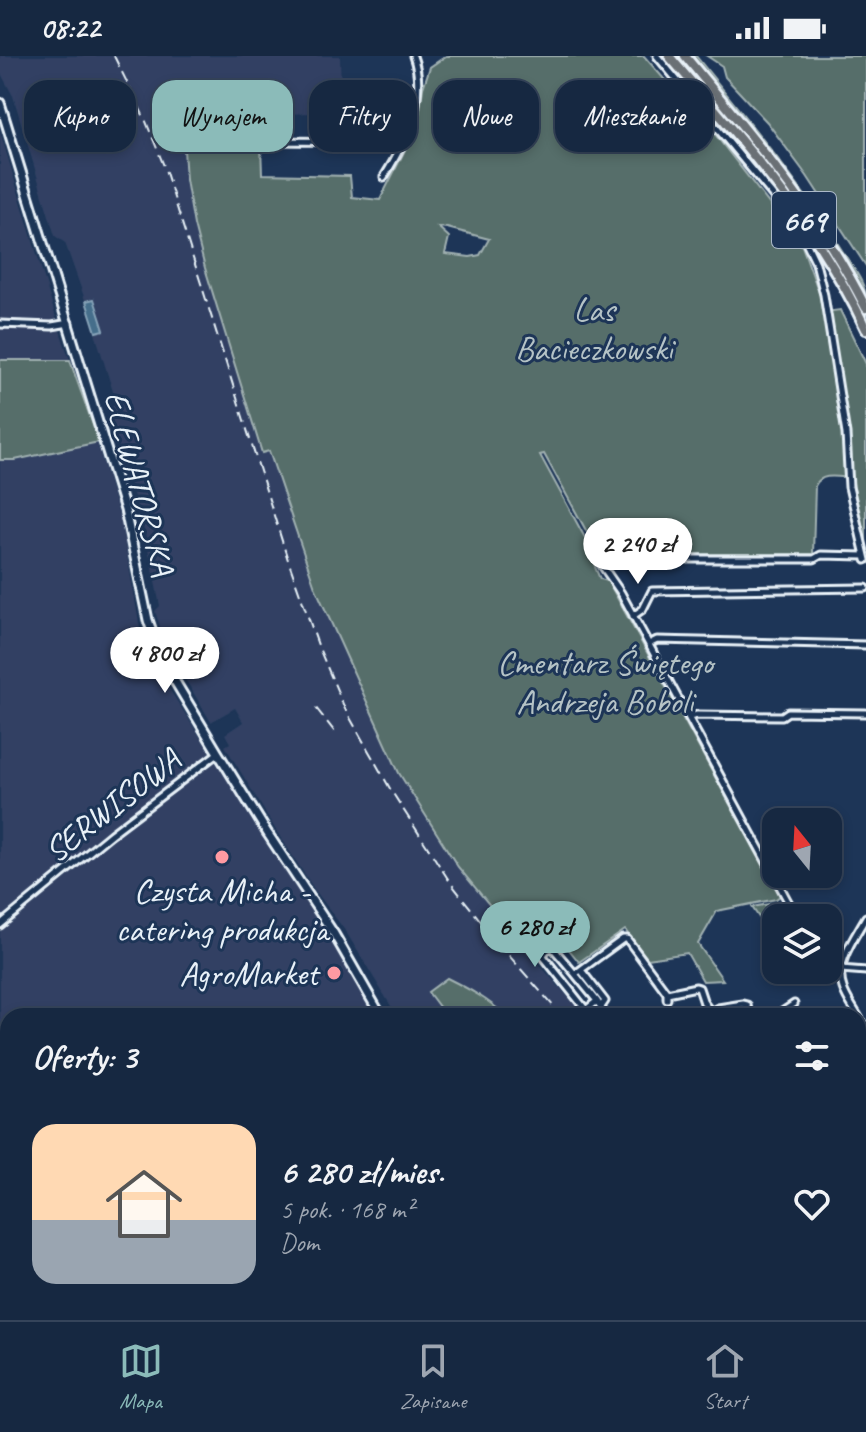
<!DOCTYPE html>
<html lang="pl">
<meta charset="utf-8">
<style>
body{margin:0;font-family:Caveat,sans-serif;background:#23344c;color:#f1f3f6;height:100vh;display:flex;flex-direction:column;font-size:30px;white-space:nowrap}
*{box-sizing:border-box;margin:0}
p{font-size:26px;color:#9ea6b1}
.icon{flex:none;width:44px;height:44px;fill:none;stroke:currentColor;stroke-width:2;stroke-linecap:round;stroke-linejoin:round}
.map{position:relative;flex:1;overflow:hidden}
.details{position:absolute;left:0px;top:952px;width:866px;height:312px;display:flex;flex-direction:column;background:#162841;border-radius:24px 24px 0 0;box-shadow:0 4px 12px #0003,0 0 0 2px #35445a}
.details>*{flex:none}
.hud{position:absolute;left:24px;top:24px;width:818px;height:72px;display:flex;gap:16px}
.needle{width:52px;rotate:342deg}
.controls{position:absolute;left:762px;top:752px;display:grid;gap:16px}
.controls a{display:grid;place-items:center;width:80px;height:80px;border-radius:16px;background:#162841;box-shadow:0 4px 12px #0003,0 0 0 2px #35445a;font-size:40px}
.price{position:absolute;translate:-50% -68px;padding:0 18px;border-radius:28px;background:#fff;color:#222;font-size:26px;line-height:52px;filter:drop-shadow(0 2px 4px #0008)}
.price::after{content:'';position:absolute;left:50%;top:48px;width:24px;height:18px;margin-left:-12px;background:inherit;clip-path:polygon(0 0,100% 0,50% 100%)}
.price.on{background:#8bbbb9;color:#111}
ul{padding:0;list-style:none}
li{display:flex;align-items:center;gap:24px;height:200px;padding:0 32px}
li+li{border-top:2px solid #35445a}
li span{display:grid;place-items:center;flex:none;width:224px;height:160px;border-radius:24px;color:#555}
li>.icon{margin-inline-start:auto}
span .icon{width:96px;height:96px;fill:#fffc;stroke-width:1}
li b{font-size:34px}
h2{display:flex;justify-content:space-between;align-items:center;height:96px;padding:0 32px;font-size:34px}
.pill{padding:0 28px;border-radius:24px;background:#162841;box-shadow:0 4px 12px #0003,0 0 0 2px #35445a;font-size:28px;line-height:72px}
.pill.on{background:#8bbbb9;color:#111}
.status{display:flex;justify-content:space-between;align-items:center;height:56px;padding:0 40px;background:#162841;direction:ltr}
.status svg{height:22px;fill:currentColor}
.tabs{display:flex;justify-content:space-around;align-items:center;height:112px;border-top:2px solid #35445a;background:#162841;font-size:22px;color:#9ea6b1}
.tabs a{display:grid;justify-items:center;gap:4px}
.tabs .on{color:#8bbbb9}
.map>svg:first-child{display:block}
.built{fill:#304163}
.green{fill:#576e6a;stroke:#a0b0b1;stroke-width:2;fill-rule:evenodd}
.water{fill:#446e8b;stroke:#86a2b7;stroke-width:2}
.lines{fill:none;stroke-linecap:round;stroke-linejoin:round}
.street-casing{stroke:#e8f1f8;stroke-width:11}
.secondary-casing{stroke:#e8f1f8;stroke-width:13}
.primary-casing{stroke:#e8f1f8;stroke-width:14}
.street{stroke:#1d3557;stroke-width:5}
.secondary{stroke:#1d3557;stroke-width:7}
.primary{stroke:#6b6f75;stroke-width:8}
.rail{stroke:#e8f1f8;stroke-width:2;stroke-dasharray:12 6;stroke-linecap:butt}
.poi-dot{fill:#ff9aa2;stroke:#1d3557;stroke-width:3}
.labels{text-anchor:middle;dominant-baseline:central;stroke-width:6;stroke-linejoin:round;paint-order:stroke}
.shield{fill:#1d3557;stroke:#abb9c8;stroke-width:2}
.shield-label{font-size:32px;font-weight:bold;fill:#e8f1f8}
.park-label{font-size:34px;fill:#b5c3c6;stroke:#1d3557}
.street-label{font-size:34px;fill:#e8f1f8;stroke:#1d3557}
.poi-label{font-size:34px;fill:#e8f1f8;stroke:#1d3557}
</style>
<div class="status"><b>08:22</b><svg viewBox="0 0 49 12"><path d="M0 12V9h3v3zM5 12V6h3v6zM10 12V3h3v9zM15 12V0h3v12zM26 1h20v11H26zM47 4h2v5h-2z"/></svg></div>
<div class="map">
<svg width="866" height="1264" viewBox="0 0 866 1264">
<rect width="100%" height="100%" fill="#1d3557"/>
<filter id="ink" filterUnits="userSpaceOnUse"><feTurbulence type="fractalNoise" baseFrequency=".0125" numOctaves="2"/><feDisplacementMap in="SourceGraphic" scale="16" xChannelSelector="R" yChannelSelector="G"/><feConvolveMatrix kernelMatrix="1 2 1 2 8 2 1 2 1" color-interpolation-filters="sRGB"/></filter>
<g filter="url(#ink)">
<path class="built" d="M 0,0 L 340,0 L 341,33 L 412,37 L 408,64 L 395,78 L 387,80 L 356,81 L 353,77 L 345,78 L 338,82 L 315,83 L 314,57 L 182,62 L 185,124 L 205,212 L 262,396 L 269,395 L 315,531 L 347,601 L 462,815 L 531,899 L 585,960 L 506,960 L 491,946 L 475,936 L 447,922 L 428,936 L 446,960 L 397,960 L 346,876 L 314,833 L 277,776 L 225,690 L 230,687 L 225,678 L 243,666 L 235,652 L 211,666 L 182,618 L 160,571 L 155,555 L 160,550 L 145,478 L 107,352 L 117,349 L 83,238 L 65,187 L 55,180 L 13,40 L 0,16 Z
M 0,75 L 60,275 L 70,304 L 0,304 Z
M 97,387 L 121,465 L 140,572 L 147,599 L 325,873 L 376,960 L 106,960 L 99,950 L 85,960 L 8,960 L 8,1195 L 0,1180 L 0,404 L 15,405 Z
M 660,1256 L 848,1256 L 855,1264 L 668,1264 Z"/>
<path class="green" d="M 446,0 L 644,0 L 678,39 L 703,63 L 802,190 L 826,256 L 840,254 L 866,308 L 866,491 L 852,422 C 838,421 821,416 815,430 L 813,498 L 633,498 L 613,501 L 588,478 L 544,398 L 540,399 L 596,502 L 595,511 L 600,523 L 608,525 L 780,840 L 776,843 L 717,855 L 698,888 L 723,924 L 703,925 L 687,897 L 648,903 L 625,874 L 579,906 L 559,881 L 531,899 L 458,811 L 399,717 L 315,531 L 269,395 L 262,397 L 205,212 L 194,169 L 186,124 L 182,63 L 260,60 L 262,118 L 350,120 L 352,141 L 380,144 L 418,68 L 423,32 L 430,11 ZM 438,171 L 447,172 L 489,183 L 480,199 L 470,201 L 445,198 L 449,181 Z
M 674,0 L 680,0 L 788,132 L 815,171 L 854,236 L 866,260 L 866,265 C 816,164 748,85 674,0 Z
M 692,0 L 696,0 C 748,65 801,128 845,199 C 853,212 866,227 866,243 C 820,154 755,77 692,0 Z
M 707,0 L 866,0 L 866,210 L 807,120 L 767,66 L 725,21 L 722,10 Z
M 0,304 L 70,304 C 79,332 90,359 99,386 L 15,404 L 0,404 Z
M 781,846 L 789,862 L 776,862 L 776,875 L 770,878 L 752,851 Z
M 447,922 C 469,933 488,943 506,960 L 446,960 L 428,936 Z"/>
<path class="water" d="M 94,243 L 104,274 L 96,276 L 86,245 Z"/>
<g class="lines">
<defs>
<path id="street" d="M 657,0 L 794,165 L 804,182 L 816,207 L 824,239 L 846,378 L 849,431 L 866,504
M 265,85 L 404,86
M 384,121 C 405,87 428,41 413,0
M 0,268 L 52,270 L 69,267
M 599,505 L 621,537 L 797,862
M 603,510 L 615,504 L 634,503 L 814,503 L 821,499 L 865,500
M 633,560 L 643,553 L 652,535 L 866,532
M 649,588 L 657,584 L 866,589
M 689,661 L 697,659 L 782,660 L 788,656 L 866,657
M 0,869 L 111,778 L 218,697
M 828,912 L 866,915
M 581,914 L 605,945 L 601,951
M 575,918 L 553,892 C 548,892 545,894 543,900 L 586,954 L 597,945
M 667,937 L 696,931 L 699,932 L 704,947 L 710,955
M 586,954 L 591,960
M 606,960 L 597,945 L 575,918 L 623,883 L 627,883 L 667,937 L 667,943
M 702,960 L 718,952 L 743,948 L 747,949 L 749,960
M 776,960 L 794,948
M 858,960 C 853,951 846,942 843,932 C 834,908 855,881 866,861
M 858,960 L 866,974
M 0,1120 L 8,1118
M 0,1190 L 8,1204
M 113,1256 L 115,1264"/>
<path id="secondary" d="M 0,47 L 125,454 L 148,564 L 157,590 L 167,612 L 218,697 L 268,778 L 334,878 L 381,960
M 858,1084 L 866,1083
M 510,1256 L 513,1264
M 19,1264 L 72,1256"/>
<path id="primary" d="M 669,0 C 743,85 818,170 866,273
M 685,0 C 751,80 819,158 866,252"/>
</defs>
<use href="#street" class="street-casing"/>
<use href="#secondary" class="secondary-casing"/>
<use href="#primary" class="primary-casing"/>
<use href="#street" class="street"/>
<use href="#secondary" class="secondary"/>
<use href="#primary" class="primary"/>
<path class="rail" d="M 114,0 L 145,63 L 164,110 L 288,504 L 319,592 L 345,653 L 392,736 L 450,826 L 498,887 L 562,960
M 316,652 L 338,680
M 805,1256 L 812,1264
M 826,1256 L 833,1264"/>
</g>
</g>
<g class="poi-dot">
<circle cx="222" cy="801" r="8"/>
<circle cx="334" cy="917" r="8"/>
</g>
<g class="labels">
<rect class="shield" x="772" y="136" width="64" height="56" rx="6"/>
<g class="shield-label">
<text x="804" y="164">669</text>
</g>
<g class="park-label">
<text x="594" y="253">Las<tspan x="594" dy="39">Bacieczkowski</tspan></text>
<text x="605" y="606">Cmentarz Świętego<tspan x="605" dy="39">Andrzeja Boboli</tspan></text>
</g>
<g class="street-label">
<text transform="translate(140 427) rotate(75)">ELEWATORSKA</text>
<text transform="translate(112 749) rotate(-38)">SERWISOWA</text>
</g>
<g class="poi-label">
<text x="222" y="834">Czysta Micha -<tspan x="222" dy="39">catering produkcja</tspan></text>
<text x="318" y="917" text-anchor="end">AgroMarket</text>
</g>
</g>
</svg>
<div class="controls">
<a><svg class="needle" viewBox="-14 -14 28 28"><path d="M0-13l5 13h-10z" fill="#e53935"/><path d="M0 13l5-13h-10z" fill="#9ea6b1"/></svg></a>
<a><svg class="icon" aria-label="layers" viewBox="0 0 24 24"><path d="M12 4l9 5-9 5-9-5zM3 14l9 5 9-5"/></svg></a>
</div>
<b class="price" style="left:638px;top:530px">2 240 zł</b>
<b class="price" style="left:165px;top:639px">4 800 zł</b>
<b class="price on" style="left:535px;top:913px">6 280 zł</b>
<div class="hud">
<a class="pill">Kupno</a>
<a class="pill on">Wynajem</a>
<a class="pill">Filtry</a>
<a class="pill">Nowe</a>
<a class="pill">Mieszkanie</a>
</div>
<section class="details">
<h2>Oferty: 3<svg class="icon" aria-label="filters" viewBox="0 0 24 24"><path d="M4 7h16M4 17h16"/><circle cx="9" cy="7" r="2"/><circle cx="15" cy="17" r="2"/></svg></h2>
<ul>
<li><span style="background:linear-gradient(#ffd9b3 60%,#9aa5b1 0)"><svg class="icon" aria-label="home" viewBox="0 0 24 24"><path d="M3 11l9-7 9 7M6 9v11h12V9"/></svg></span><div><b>6 280 zł/mies.</b><p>5 pok. · 168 m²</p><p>Dom</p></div><svg class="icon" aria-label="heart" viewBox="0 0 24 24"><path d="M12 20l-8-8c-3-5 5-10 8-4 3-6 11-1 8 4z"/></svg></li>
</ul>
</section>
</div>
<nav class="tabs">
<a class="on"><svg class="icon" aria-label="map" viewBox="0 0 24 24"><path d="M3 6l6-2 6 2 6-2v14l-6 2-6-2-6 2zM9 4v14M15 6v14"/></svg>Mapa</a>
<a><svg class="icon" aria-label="saved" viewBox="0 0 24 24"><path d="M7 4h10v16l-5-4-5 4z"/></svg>Zapisane</a>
<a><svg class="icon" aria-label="home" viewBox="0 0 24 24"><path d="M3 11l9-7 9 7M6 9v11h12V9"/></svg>Start</a>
</nav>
